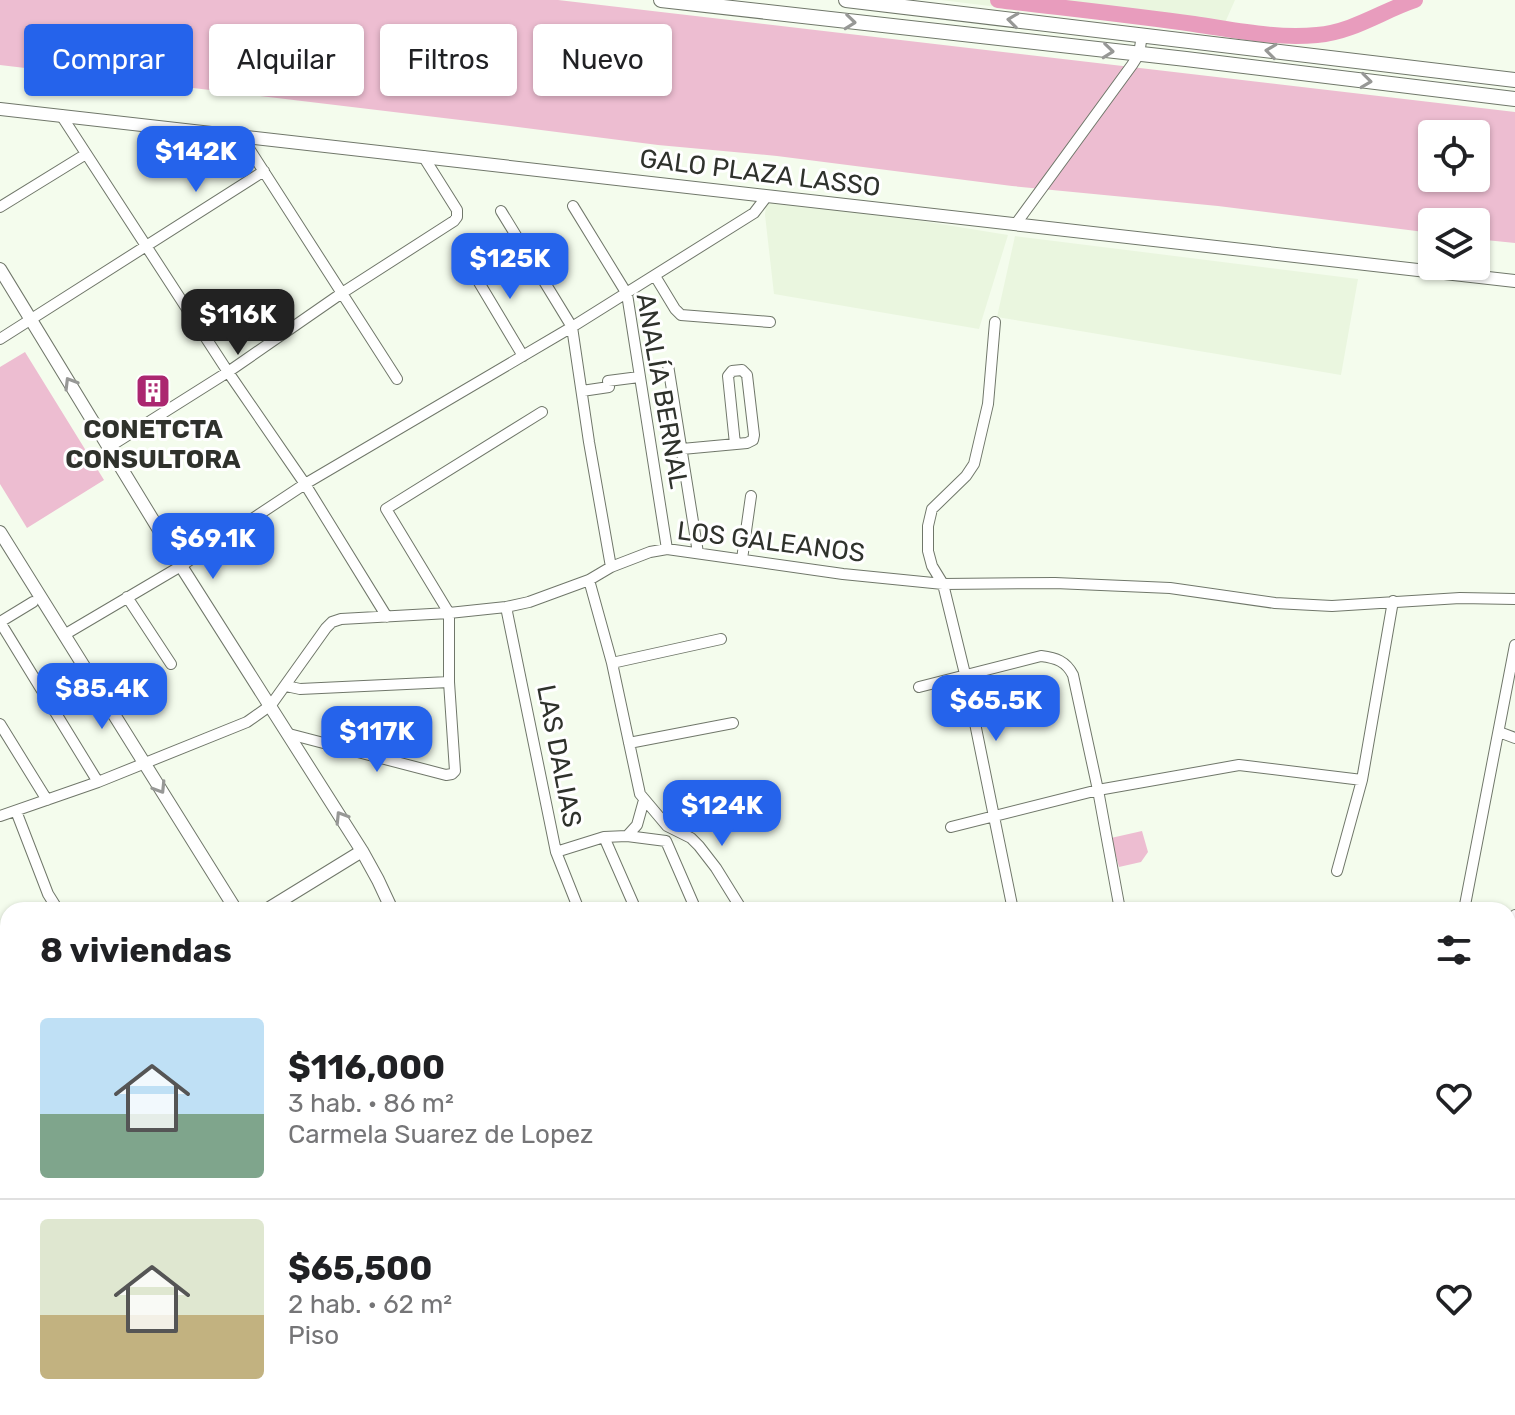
<!DOCTYPE html>
<html lang="es">
<meta charset="utf-8">
<style>
body{margin:0;font-family:Rubik,sans-serif;background:#f6f6f6;color:#202124;height:100vh;display:flex;flex-direction:column;font-size:30px;white-space:nowrap}
*{box-sizing:border-box;margin:0}
p{font-size:26px;color:#757577}
.icon{flex:none;width:44px;height:44px;fill:none;stroke:currentColor;stroke-width:2;stroke-linecap:round;stroke-linejoin:round}
.map{position:relative;flex:1;overflow:hidden}
.panel{position:absolute;left:0px;top:902px;width:1516px;height:514px;display:flex;flex-direction:column;background:#fff;border-radius:24px 24px 0 0;box-shadow:0 2px 6px #0004}
.panel>*{flex:none}
.top-card{position:absolute;left:24px;top:24px;width:800px;height:72px;display:flex;gap:16px}
.tools{position:absolute;left:1418px;top:120px;display:grid;gap:16px}
.tools a{display:grid;place-items:center;width:72px;height:72px;border-radius:8px;background:#fff;box-shadow:0 2px 6px #0004;font-size:40px}
.price{position:absolute;translate:-50% -68px;padding:0 18px;border-radius:16px;background:#2563eb;color:#fff;font-size:26px;line-height:52px;filter:drop-shadow(0 2px 4px #0008)}
.price::after{content:'';position:absolute;left:50%;top:48px;width:24px;height:18px;margin-left:-12px;background:inherit;clip-path:polygon(0 0,100% 0,50% 100%)}
.price.selected{background:#222;color:#fff}
ul{padding:0;list-style:none}
li{display:flex;align-items:center;gap:24px;height:200px;padding:0 40px}
li+li{border-top:2px solid #e0e0e0}
li span{display:grid;place-items:center;flex:none;width:224px;height:160px;border-radius:8px;color:#555}
li>.icon{margin-inline-start:auto}
span .icon{width:96px;height:96px;fill:#fffc;stroke-width:1}
li b{font-size:34px}
h2{display:flex;justify-content:space-between;align-items:center;height:96px;padding:0 40px;font-size:34px}
.tag{padding:0 28px;border-radius:8px;background:#fff;box-shadow:0 2px 6px #0004;font-size:28px;line-height:72px}
.tag.selected{background:#2563eb;color:#fff}
.map>svg:first-child{display:block}
.built{fill:#eaf6df}
.green{fill:#edbdd1;fill-rule:evenodd}
.lines{fill:none;stroke-linecap:round;stroke-linejoin:round}
.river{stroke:#e89cbd;stroke-width:16}
.minor-casing{stroke:#70776a;stroke-width:12}
.tertiary-casing{stroke:#70776a;stroke-width:14}
.secondary-casing{stroke:#70776a;stroke-width:16}
.trunk-casing{stroke:#70776a;stroke-width:18}
.minor{stroke:#fff;stroke-width:10}
.tertiary{stroke:#fff;stroke-width:12}
.secondary{stroke:#fff;stroke-width:14}
.trunk{stroke:#fff;stroke-width:16}
.oneway{stroke:#979896}
.labels{text-anchor:middle;dominant-baseline:central;stroke-width:6;stroke-linejoin:round;paint-order:stroke}
.street-label{font-size:26px;fill:#2f322c;stroke:#fff}
.poi-label{font-size:26px;font-weight:bold;fill:#2f322c;stroke:#fff}
</style>
<div class="map">
<svg width="1515" height="1415" viewBox="0 0 1515 1415">
<rect width="100%" height="100%" fill="#f4fced"/>
<path class="built" d="M 941,0 L 1235,0 L 1220,34 Z
M 767,196 L 1008,235 L 979,329 L 774,294 L 765,215 Z
M 1015,236 L 1358,279 L 1341,375 L 997,317 Z"/>
<path class="green" d="M 0,0 L 558,0 L 1515,112 L 1515,243 L 1476,239 L 1476,222 L 1432,222 L 1432,233 L 1218,206 L 1012,186 L 777,156 L 658,145 L 502,125 L 0,65 ZM 1432,134 L 1476,134 L 1476,178 L 1432,178 Z
M 25,352 L 104,480 L 27,528 L 0,484 L 0,367 Z
M 1142,831 L 1148,852 L 1141,862 L 1119,867 L 1111,838 Z"/>
<g class="lines">
<path class="river" d="M 998,0 C 1064,8 1129,15 1194,24 C 1235,30 1275,39 1317,35 C 1353,32 1382,11 1415,0"/>
<defs>
<path id="minor" d="M 61,115 L 228,372 L 305,484 L 387,617
M 241,136 L 397,379
M 573,206 L 627,294 L 667,549
M 0,207 L 86,154
M 501,211 L 572,327 L 589,442 L 611,567
M 1015,225 L 1132,65 L 1139,54 L 1142,35
M 468,264 L 523,356
M 655,276 L 675,309 L 681,315 L 770,322
M 995,322 L 988,404 L 974,464 L 966,476 L 932,509 L 928,526 L 928,551 L 932,566 L 943,584 L 965,674 L 1013,910
M 0,339 L 264,171
M 668,365 L 698,553
M 582,391 L 609,387 L 608,381 L 639,377
M 109,447 L 228,372 L 342,293 L 454,221 L 457,217 L 457,210 L 423,156
M 682,449 L 747,443 L 753,440 L 754,435 L 747,375 L 742,370 L 732,371 L 728,376 L 735,444
M 742,559 L 751,496
M 589,580 L 612,663 L 640,794 L 667,826 L 691,838 L 699,846 L 716,868 L 742,910
M 127,597 L 171,664
M 506,607 L 556,852 L 579,910
M 0,622 L 98,782
M 0,622 L 33,602
M 64,635 L 181,566 L 305,484 L 572,327 L 754,213 L 767,196
M 612,663 L 721,639
M 286,686 L 300,689 L 449,682
M 919,687 L 1041,656 C 1056,658 1066,661 1073,675 L 1098,790 L 1120,910
M 0,724 L 47,800
M 1499,732 L 1515,738
M 289,734 L 446,775 L 452,774 L 455,771 L 449,682 L 449,613 L 386,509 L 542,412
M 629,743 L 733,723
M 16,811 L 48,894 L 58,910
M 0,816 L 98,782 L 247,722 L 271,705 L 326,628 L 332,622 L 341,619 L 449,613 L 506,607 L 529,602 L 589,580 L 611,567 L 650,552 L 667,549 L 843,574 L 943,584 L 1055,583 L 1170,588 L 1275,603 L 1332,606 L 1460,598 L 1515,599
M 951,827 L 1098,790 L 1239,765 L 1362,780
M 627,836 L 637,825 L 644,800
M 604,837 L 636,910
M 556,852 L 604,837 L 627,836 L 666,841 L 696,910
M 1337,871 L 1362,780 L 1393,601
M 1466,910 L 1465,905 L 1515,645
M 1508,927 L 1510,926 L 1515,915
M 1508,1116 L 1515,1118
M 0,1256 L 7,1247
M 1508,1297 L 1515,1300
M 1508,1378 L 1513,1382 L 1514,1385 L 1508,1400
M 91,1408 L 101,1415
M 141,1408 L 151,1415
M 287,1408 L 299,1415 L 303,1413 L 307,1408
M 689,1408 L 690,1415
M 1077,1408 L 1078,1415
M 1499,1408 L 1515,1412
M 912,1415 L 913,1408
M 1247,1415 L 1247,1408"/>
<path id="tertiary" d="M 0,109 L 1515,281
M 0,269 L 181,566 L 362,851 L 378,880 L 392,910
M 0,532 L 236,910
M 266,910 L 362,851
M 0,1338 L 8,1328
M 128,1415 L 133,1408"/>
<path id="secondary" d="M 661,0 L 1186,59 L 1515,99
M 846,0 L 1515,80"/>
<path id="trunk" d="M 0,1085 L 8,1091
M 0,1109 L 8,1115
M 413,1408 L 422,1415
M 451,1408 L 461,1415"/>
</defs>
<use href="#minor" class="minor-casing"/>
<use href="#tertiary" class="tertiary-casing"/>
<use href="#secondary" class="secondary-casing"/>
<use href="#trunk" class="trunk-casing"/>
<use href="#minor" class="minor"/>
<use href="#tertiary" class="tertiary"/>
<use href="#secondary" class="secondary"/>
<use href="#trunk" class="trunk"/>
</g>
<defs><path id="oneway-chevron" d="M-2-3.5L2.5 0L-2 3.5" fill="none" stroke-width="1.6" stroke-linecap="round" stroke-linejoin="round" transform="scale(2)"/></defs>
<g class="oneway">
<use href="#oneway-chevron" transform="translate(1013 20) rotate(-173)"/>
<use href="#oneway-chevron" transform="translate(850 22) rotate(6)"/>
<use href="#oneway-chevron" transform="translate(1108 51) rotate(6)"/>
<use href="#oneway-chevron" transform="translate(1271 51) rotate(-173)"/>
<use href="#oneway-chevron" transform="translate(1366 81) rotate(7)"/>
<use href="#oneway-chevron" transform="translate(70 383) rotate(-121)"/>
<use href="#oneway-chevron" transform="translate(160 788) rotate(58)"/>
<use href="#oneway-chevron" transform="translate(341 817) rotate(-122)"/>
</g>
<defs>
<symbol id="building-square" viewBox="-11 -11 22 22"><rect x="-9" y="-9" width="18" height="18" rx="4" fill="#ab2770" stroke="#fff"/><path d="M-4-6H4V6H1V3H-1V6H-4ZM-2.5-4.3h1.7v1.8h-1.7ZM.8-4.3h1.7v1.8H.8ZM-2.5-1h1.7V.8h-1.7ZM.8-1h1.7V.8H.8Z" fill="#fff"/></symbol>
</defs>
<g fill-rule="evenodd">
<use href="#building-square" x="133" y="371" width="40" height="40"/>
</g>
<g class="labels">
<g class="street-label">
<text transform="translate(760 173) rotate(7)">GALO PLAZA LASSO</text>
<text transform="translate(662 391) rotate(80)">ANALÍA BERNAL</text>
<text transform="translate(771 542) rotate(7)">LOS GALEANOS</text>
<text transform="translate(559 756) rotate(79)">LAS DALIAS</text>
</g>
<g class="poi-label">
<text x="153" y="429">CONETCTA<tspan x="153" dy="30">CONSULTORA</tspan></text>
</g>
</g>
</svg>
<div class="tools">
<a><svg class="icon" aria-label="locate" viewBox="0 0 24 24"><circle cx="12" cy="12" r="6"/><path d="M12 2v4M12 18v4M2 12h4M18 12h4"/></svg></a>
<a><svg class="icon" aria-label="layers" viewBox="0 0 24 24"><path d="M12 4l9 5-9 5-9-5zM3 14l9 5 9-5"/></svg></a>
</div>
<b class="price" style="left:196px;top:194px">$142K</b>
<b class="price" style="left:510px;top:301px">$125K</b>
<b class="price selected" style="left:238px;top:357px">$116K</b>
<b class="price" style="left:213px;top:581px">$69.1K</b>
<b class="price" style="left:102px;top:731px">$85.4K</b>
<b class="price" style="left:996px;top:743px">$65.5K</b>
<b class="price" style="left:377px;top:774px">$117K</b>
<b class="price" style="left:722px;top:848px">$124K</b>
<div class="top-card">
<a class="tag selected">Comprar</a>
<a class="tag">Alquilar</a>
<a class="tag">Filtros</a>
<a class="tag">Nuevo</a>
</div>
<section class="panel">
<h2>8 viviendas<svg class="icon" aria-label="filters" viewBox="0 0 24 24"><path d="M4 7h16M4 17h16"/><circle cx="9" cy="7" r="2"/><circle cx="15" cy="17" r="2"/></svg></h2>
<ul>
<li><span style="background:linear-gradient(#bfe0f5 60%,#7fa58c 0)"><svg class="icon" aria-label="home" viewBox="0 0 24 24"><path d="M3 11l9-7 9 7M6 9v11h12V9"/></svg></span><div><b>$116,000</b><p>3 hab. · 86 m²</p><p>Carmela Suarez de Lopez</p></div><svg class="icon" aria-label="heart" viewBox="0 0 24 24"><path d="M12 20l-8-8c-3-5 5-10 8-4 3-6 11-1 8 4z"/></svg></li>
<li><span style="background:linear-gradient(#dfe7d0 60%,#c2b280 0)"><svg class="icon" aria-label="home" viewBox="0 0 24 24"><path d="M3 11l9-7 9 7M6 9v11h12V9"/></svg></span><div><b>$65,500</b><p>2 hab. · 62 m²</p><p>Piso</p></div><svg class="icon" aria-label="heart" viewBox="0 0 24 24"><path d="M12 20l-8-8c-3-5 5-10 8-4 3-6 11-1 8 4z"/></svg></li>
</ul>
</section>
</div>
